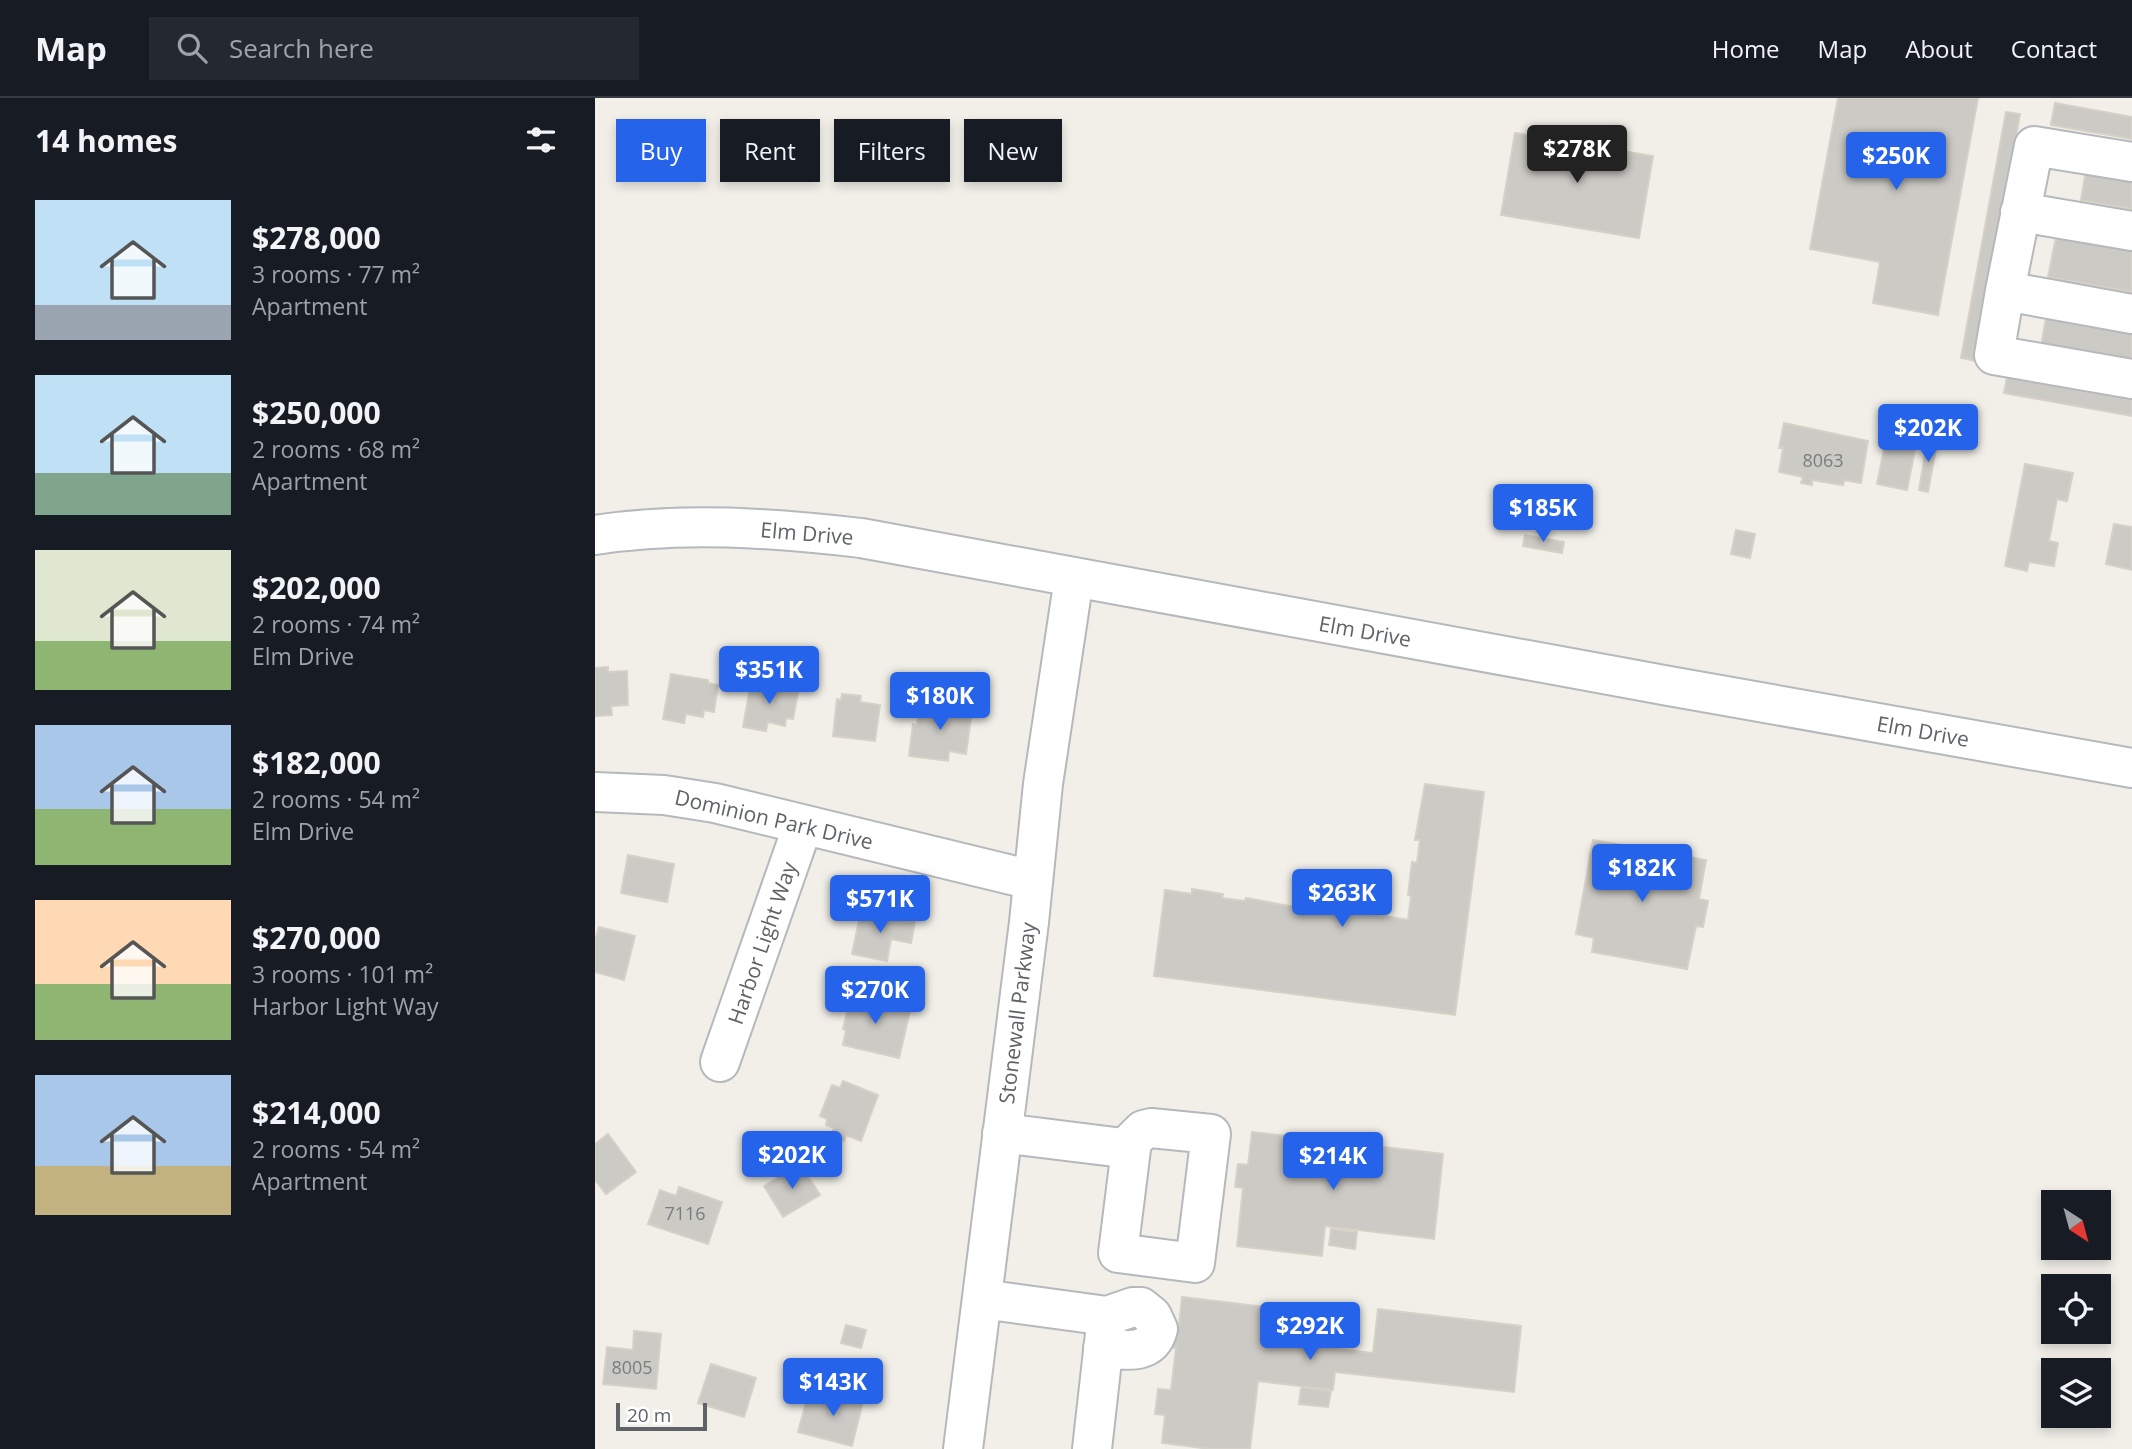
<!DOCTYPE html>
<meta charset="utf-8">
<style>
body{margin:0;font-family:"Open Sans",sans-serif;background:#242831;color:#f1f3f6;height:100vh;display:flex;flex-direction:column;font-size:26px;white-space:nowrap}
*{box-sizing:border-box;margin:0}
p{font-size:23px;color:#9ea1a6}
.icon{flex:none;width:38px;height:38px;fill:none;stroke:currentColor;stroke-width:2;stroke-linecap:round;stroke-linejoin:round}
.map{position:relative;flex:1;overflow:hidden}
.details{display:flex;flex-direction:column;background:#171b24;width:595px}
.details>*{flex:none}
.guide{position:absolute;left:21px;top:21px;width:665px;height:63px;display:flex;gap:14px}
.needle{width:46px;rotate:144deg}
.fabs{position:absolute;left:1446px;top:1092px;display:grid;gap:14px}
.fabs a{display:grid;place-items:center;width:70px;height:70px;border-radius:0px;background:#171b24;box-shadow:0 4px 10px #0003;font-size:35px}
.scale{position:absolute;left:21px;bottom:18px;width:91px;box-sizing:border-box;padding-left:7px;border:4px solid #5f6368;border-top:0;font-size:19px;line-height:24px;white-space:nowrap;color:#5f6368;-webkit-text-stroke:5px #fff;paint-order:stroke}
.price{position:absolute;translate:-50% -60px;padding:0 16px;border-radius:7px;background:#2563eb;color:#fff;font-size:23px;line-height:46px;filter:drop-shadow(0 2px 4px #0008)}
.price::after{content:'';position:absolute;left:50%;top:42px;width:21px;height:16px;margin-left:-10px;background:inherit;clip-path:polygon(0 0,100% 0,50% 100%)}
.price.active{background:#222;color:#fff}
ul{padding:0;list-style:none}
li{display:flex;align-items:center;gap:21px;height:175px;padding:0 35px}
li span{display:grid;place-items:center;flex:none;width:196px;height:140px;border-radius:0px;color:#555}
li>.icon{margin-inline-start:auto}
span .icon{width:84px;height:84px;fill:#fffc;stroke-width:1}
li b{font-size:30px}
h2{display:flex;justify-content:space-between;align-items:center;height:84px;padding:0 35px;font-size:30px}
.chip{padding:0 24px;border-radius:0px;background:#171b24;box-shadow:0 4px 10px #0003;font-size:24px;line-height:63px}
.chip.active{background:#2563eb;color:#fff}
header{display:flex;align-items:center;gap:42px;box-sizing:border-box;height:98px;padding:0 35px;background:#171b24;border-bottom:2px solid #363941}
header strong{font-size:33px}
nav{display:flex;gap:38px;margin-inline-start:auto;font-size:24px}
.search{width:490px;height:63px;background:#242831;display:flex;align-items:center;gap:18px;box-sizing:border-box;padding:0 24px;border-radius:0px;color:#9ea1a6;font-size:26px}
main{display:flex;flex:1;min-height:0}
.map>svg:first-child{display:block}
.building{fill:#cccac5;stroke:#d6d1c6;stroke-width:2}
.lines{fill:none;stroke-linecap:round;stroke-linejoin:round}
.minor-casing{stroke:#b5b8bc;stroke-width:42}
.minor{stroke:#fff;stroke-width:38}
.labels{text-anchor:middle;dominant-baseline:central;stroke-width:7;stroke-linejoin:round;paint-order:stroke}
.number-label{font-size:18px;fill:#7a7d7f}
.street-label{font-size:21px;fill:#5f6368;stroke:#fff}
</style>
<header>
<strong>Map</strong>
<div class="search"><svg class="icon" aria-label="search" viewBox="0 0 24 24"><circle cx="10" cy="10" r="6"/><path d="M15 15l6 6"/></svg>Search here</div>
<nav><a>Home</a><a>Map</a><a>About</a><a>Contact</a></nav>
</header>
<main>
<section class="details">
<h2>14 homes<svg class="icon" aria-label="filters" viewBox="0 0 24 24"><path d="M4 7h16M4 17h16"/><circle cx="9" cy="7" r="2"/><circle cx="15" cy="17" r="2"/></svg></h2>
<ul>
<li><span style="background:linear-gradient(#bfe0f5 75%,#9aa5b1 0)"><svg class="icon" aria-label="home" viewBox="0 0 24 24"><path d="M3 11l9-7 9 7M6 9v11h12V9"/></svg></span><div><b>$278,000</b><p>3 rooms · 77 m²</p><p>Apartment</p></div></li>
<li><span style="background:linear-gradient(#bfe0f5 70%,#7fa58c 0)"><svg class="icon" aria-label="home" viewBox="0 0 24 24"><path d="M3 11l9-7 9 7M6 9v11h12V9"/></svg></span><div><b>$250,000</b><p>2 rooms · 68 m²</p><p>Apartment</p></div></li>
<li><span style="background:linear-gradient(#dfe7d0 65%,#8fb573 0)"><svg class="icon" aria-label="home" viewBox="0 0 24 24"><path d="M3 11l9-7 9 7M6 9v11h12V9"/></svg></span><div><b>$202,000</b><p>2 rooms · 74 m²</p><p>Elm Drive</p></div></li>
<li><span style="background:linear-gradient(#a9c7e8 60%,#8fb573 0)"><svg class="icon" aria-label="home" viewBox="0 0 24 24"><path d="M3 11l9-7 9 7M6 9v11h12V9"/></svg></span><div><b>$182,000</b><p>2 rooms · 54 m²</p><p>Elm Drive</p></div></li>
<li><span style="background:linear-gradient(#ffd9b3 60%,#8fb573 0)"><svg class="icon" aria-label="home" viewBox="0 0 24 24"><path d="M3 11l9-7 9 7M6 9v11h12V9"/></svg></span><div><b>$270,000</b><p>3 rooms · 101 m²</p><p>Harbor Light Way</p></div></li>
<li><span style="background:linear-gradient(#a9c7e8 65%,#c2b280 0)"><svg class="icon" aria-label="home" viewBox="0 0 24 24"><path d="M3 11l9-7 9 7M6 9v11h12V9"/></svg></span><div><b>$214,000</b><p>2 rooms · 54 m²</p><p>Apartment</p></div></li>
</ul>
</section>
<div class="map">
<svg width="1537" height="1351" viewBox="0 0 1537 1351">
<rect width="100%" height="100%" fill="#f1efe8"/>
<path class="building" d="M 1243,0 L 1383,0 L 1343,217 L 1278,205 L 1285,164 L 1215,151 Z
M 1460,5 L 1537,19 L 1537,41 L 1456,27 Z
M 1411,14 L 1425,16 L 1381,263 L 1366,260 Z
M 920,35 L 1058,58 L 1044,140 L 906,117 Z
M 1491,72 L 1537,81 L 1537,111 L 1486,102 Z
M 1461,139 L 1537,152 L 1537,194 L 1453,179 Z
M 1451,219 L 1537,234 L 1537,265 L 1446,249 Z
M 1412,279 L 1537,302 L 1537,318 L 1409,295 Z
M 1189,325 L 1273,343 L 1266,385 L 1249,382 L 1248,387 L 1217,382 L 1217,387 L 1206,385 L 1208,379 L 1184,374 L 1188,350 L 1184,350 Z
M 1333,338 L 1343,340 L 1333,394 L 1324,392 Z
M 1291,341 L 1321,347 L 1312,392 L 1282,386 Z
M 1430,366 L 1478,375 L 1472,403 L 1462,401 L 1454,443 L 1463,445 L 1459,468 L 1434,464 L 1432,473 L 1410,468 Z
M 1519,426 L 1537,429 L 1537,472 L 1511,466 Z
M 1141,432 L 1160,436 L 1155,460 L 1136,456 Z
M 930,437 L 969,444 L 967,455 L 928,448 Z
M 13,569 L 13,574 L 32,573 L 33,607 L 16,608 L 17,617 L 0,618 L 0,570 Z
M 76,576 L 113,582 L 113,585 L 123,587 L 119,614 L 109,612 L 108,619 L 91,616 L 89,625 L 68,621 Z
M 156,584 L 195,591 L 194,594 L 203,595 L 198,621 L 191,620 L 190,628 L 173,624 L 171,633 L 148,629 Z
M 247,596 L 266,598 L 265,604 L 285,607 L 280,643 L 238,638 L 242,601 L 246,602 Z
M 325,605 L 377,612 L 371,656 L 354,653 L 353,663 L 314,658 L 318,626 L 322,627 Z
M 830,686 L 889,694 L 860,917 L 559,878 L 570,792 L 597,796 L 597,791 L 628,796 L 627,800 L 650,803 L 651,800 L 705,810 L 705,806 L 735,810 L 734,814 L 758,817 L 759,813 L 813,822 L 816,798 L 813,797 L 817,764 L 822,765 L 825,742 L 820,742 Z
M 998,742 L 1111,762 L 1104,801 L 1113,803 L 1108,829 L 1101,828 L 1092,871 L 997,854 L 999,840 L 981,836 Z
M 33,757 L 79,766 L 72,804 L 26,795 Z
M 266,813 L 320,823 L 316,845 L 296,841 L 292,863 L 257,856 Z
M 4,829 L 40,838 L 29,882 L 0,874 L 0,843 Z
M 262,897 L 271,899 L 270,903 L 277,904 L 278,901 L 315,913 L 304,960 L 248,947 L 251,932 L 248,931 L 256,898 Z
M 248,983 L 283,997 L 266,1043 L 251,1037 L 249,1043 L 236,1039 L 239,1030 L 231,1027 L 232,1021 L 225,1018 L 237,987 L 245,990 Z
M 657,1034 L 848,1056 L 839,1141 L 730,1128 L 727,1158 L 642,1148 L 648,1090 L 640,1089 L 643,1066 L 653,1067 Z
M 13,1036 L 41,1074 L 11,1096 L 0,1082 L 0,1046 Z
M 205,1066 L 225,1097 L 188,1119 L 169,1088 Z
M 84,1089 L 127,1104 L 113,1146 L 53,1126 L 65,1092 L 81,1098 Z
M 736,1131 L 762,1134 L 760,1151 L 734,1147 Z
M 587,1199 L 746,1218 L 742,1251 L 778,1255 L 783,1211 L 926,1228 L 919,1294 L 740,1274 L 738,1292 L 663,1283 L 655,1351 L 615,1351 L 567,1345 L 570,1317 L 560,1316 L 563,1291 L 576,1292 L 581,1250 L 571,1249 L 573,1226 L 584,1227 Z
M 251,1227 L 271,1232 L 266,1250 L 246,1245 Z
M 39,1233 L 66,1236 L 61,1291 L 8,1286 L 12,1249 L 38,1252 Z
M 116,1266 L 161,1280 L 149,1319 L 103,1305 Z
M 706,1289 L 736,1293 L 733,1309 L 704,1306 Z
M 251,1290 L 270,1295 L 257,1348 L 203,1334 L 213,1297 L 248,1305 Z"/>
<g class="lines">
<defs>
<path id="minor" d="M 1425,114 L 1537,133
M 1410,193 L 1439,48 L 1537,64
M 1537,216 L 1410,193 L 1399,257 L 1537,281
M 0,437 C 88,423 177,430 266,440 L 1074,588 L 1537,670
M 0,694 L 69,697 L 120,705 L 437,782
M 125,964 L 208,727
M 556,1030 L 616,1036 L 600,1165 L 523,1155 L 537,1043 L 548,1032 Z
M 407,1035 L 536,1051
M 387,1201 L 512,1218 L 497,1351
M 508,1250 C 530,1252 556,1258 563,1231 L 557,1218 L 546,1209 L 538,1209 L 512,1218
M 368,1351 L 434,824 L 448,686 L 479,480"/>
</defs>
<use href="#minor" class="minor-casing"/>
<use href="#minor" class="minor"/>
</g>
<g class="labels">
<g class="number-label">
<text x="1228" y="362">8063</text>
<text x="90" y="1115">7116</text>
<text x="37" y="1269">8005</text>
</g>
<g class="street-label">
<text transform="translate(212 435) rotate(5)">Elm Drive</text>
<text transform="translate(770 533) rotate(10)">Elm Drive</text>
<text transform="translate(1328 633) rotate(10)">Elm Drive</text>
<text transform="translate(179 721) rotate(13)">Dominion Park Drive</text>
<text transform="translate(167 845) rotate(-71)">Harbor Light Way</text>
<text transform="translate(422 915) rotate(-83)">Stonewall Parkway</text>
</g>
</g>
</svg>
<div class="fabs">
<a><svg class="needle" viewBox="-14 -14 28 28"><path d="M0-13l5 13h-10z" fill="#e53935"/><path d="M0 13l5-13h-10z" fill="#9ea1a6"/></svg></a>
<a><svg class="icon" aria-label="locate" viewBox="0 0 24 24"><circle cx="12" cy="12" r="6"/><path d="M12 2v4M12 18v4M2 12h4M18 12h4"/></svg></a>
<a><svg class="icon" aria-label="layers" viewBox="0 0 24 24"><path d="M12 4l9 5-9 5-9-5zM3 14l9 5 9-5"/></svg></a>
</div>
<div class="scale">20 m</div>
<b class="price active" style="left:982px;top:87px">$278K</b>
<b class="price" style="left:1301px;top:94px">$250K</b>
<b class="price" style="left:1333px;top:366px">$202K</b>
<b class="price" style="left:948px;top:446px">$185K</b>
<b class="price" style="left:174px;top:608px">$351K</b>
<b class="price" style="left:345px;top:634px">$180K</b>
<b class="price" style="left:1047px;top:806px">$182K</b>
<b class="price" style="left:747px;top:831px">$263K</b>
<b class="price" style="left:285px;top:837px">$571K</b>
<b class="price" style="left:280px;top:928px">$270K</b>
<b class="price" style="left:197px;top:1093px">$202K</b>
<b class="price" style="left:738px;top:1094px">$214K</b>
<b class="price" style="left:715px;top:1264px">$292K</b>
<b class="price" style="left:238px;top:1320px">$143K</b>
<div class="guide">
<a class="chip active">Buy</a>
<a class="chip">Rent</a>
<a class="chip">Filters</a>
<a class="chip">New</a>
</div>
</div>
</main>
